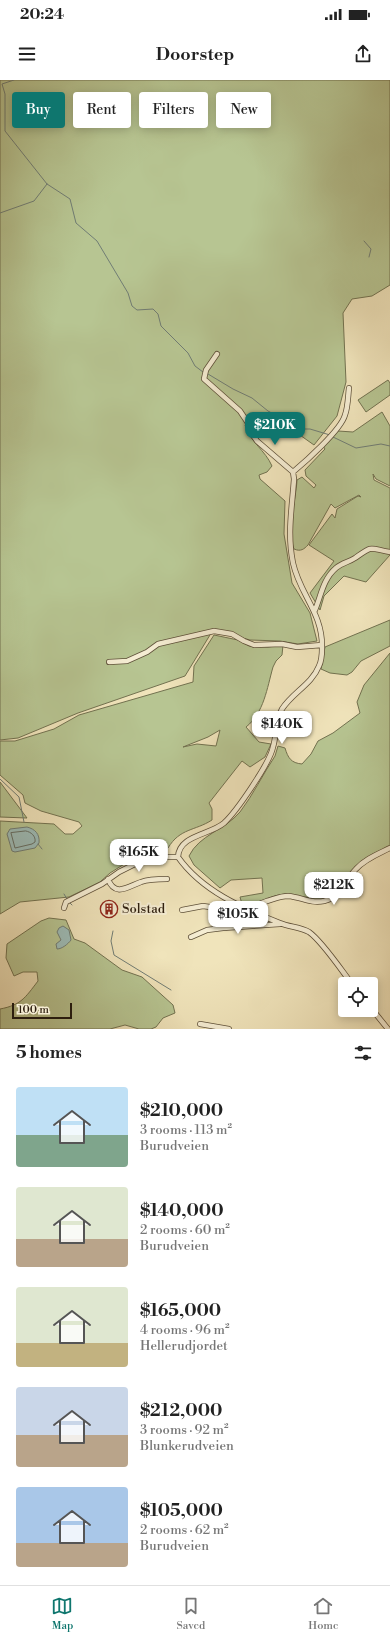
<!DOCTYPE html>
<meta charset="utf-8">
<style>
body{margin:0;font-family:"Libre Bodoni",serif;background:#f6f6f6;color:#222;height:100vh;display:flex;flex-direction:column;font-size:15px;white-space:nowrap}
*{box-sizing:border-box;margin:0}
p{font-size:13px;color:#767676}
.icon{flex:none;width:22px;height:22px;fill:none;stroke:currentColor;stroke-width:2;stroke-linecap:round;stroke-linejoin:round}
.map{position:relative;height:949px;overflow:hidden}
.details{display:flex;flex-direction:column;background:#fff;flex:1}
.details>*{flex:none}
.banner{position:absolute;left:12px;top:12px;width:366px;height:36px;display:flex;gap:8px}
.controls{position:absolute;left:338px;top:897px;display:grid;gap:8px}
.controls a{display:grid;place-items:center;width:40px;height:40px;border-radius:4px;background:#fff;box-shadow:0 2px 10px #0003;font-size:20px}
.scale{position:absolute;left:12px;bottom:10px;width:60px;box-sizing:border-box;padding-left:4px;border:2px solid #2d1e0e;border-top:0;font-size:11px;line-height:14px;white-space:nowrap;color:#2d1e0e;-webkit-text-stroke:3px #f5edd3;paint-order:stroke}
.price{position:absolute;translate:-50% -34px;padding:0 9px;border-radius:8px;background:#fff;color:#222;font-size:13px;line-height:26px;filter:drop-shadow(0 1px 2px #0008)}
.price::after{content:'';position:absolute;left:50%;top:24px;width:12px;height:9px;margin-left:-6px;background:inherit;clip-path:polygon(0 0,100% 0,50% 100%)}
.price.active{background:#0f766e;color:#fff}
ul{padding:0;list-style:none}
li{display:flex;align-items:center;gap:12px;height:100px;padding:0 16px}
li span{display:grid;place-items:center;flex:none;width:112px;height:80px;border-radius:4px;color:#555}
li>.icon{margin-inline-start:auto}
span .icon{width:48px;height:48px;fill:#fffc;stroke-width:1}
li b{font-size:17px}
h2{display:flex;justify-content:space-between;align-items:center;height:48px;padding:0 16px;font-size:17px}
.pill{padding:0 14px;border-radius:4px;background:#fff;box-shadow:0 2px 10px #0003;font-size:14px;line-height:36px}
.pill.active{background:#0f766e;color:#fff}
.status{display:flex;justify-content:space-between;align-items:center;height:28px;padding:0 20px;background:#fff;direction:ltr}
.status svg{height:11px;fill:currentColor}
header{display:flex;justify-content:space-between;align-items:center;height:52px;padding:0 16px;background:#fff;font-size:18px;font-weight:600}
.tab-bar{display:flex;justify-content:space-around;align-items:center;height:56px;border-top:1px solid #e0e0e0;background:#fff;font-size:11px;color:#767676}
.tab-bar a{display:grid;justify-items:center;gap:2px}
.tab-bar .active{color:#0f766e}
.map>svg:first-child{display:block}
.green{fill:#b7c592;stroke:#727250;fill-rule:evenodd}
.water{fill:#9dbdb9;stroke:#707d75}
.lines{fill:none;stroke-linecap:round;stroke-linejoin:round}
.shore{stroke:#656e64;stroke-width:1}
.stream{stroke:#707d75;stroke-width:1}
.minor-casing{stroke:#5e5039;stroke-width:6}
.minor{stroke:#f5edd3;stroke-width:4.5}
.labels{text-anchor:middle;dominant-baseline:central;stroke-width:4;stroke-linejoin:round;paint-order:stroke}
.poi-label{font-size:13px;fill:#2d1e0e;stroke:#f5edd3;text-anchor:start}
</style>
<div class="status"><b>20:24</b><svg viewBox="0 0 49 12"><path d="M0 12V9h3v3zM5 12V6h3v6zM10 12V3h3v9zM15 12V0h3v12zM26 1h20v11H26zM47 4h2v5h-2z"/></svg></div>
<header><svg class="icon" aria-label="menu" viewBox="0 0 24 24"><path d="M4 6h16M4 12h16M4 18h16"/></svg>Doorstep<svg class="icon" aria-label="share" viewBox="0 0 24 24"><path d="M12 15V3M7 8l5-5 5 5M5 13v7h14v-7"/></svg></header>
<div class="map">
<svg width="390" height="949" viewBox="0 0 390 949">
<rect width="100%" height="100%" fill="#f0e4bb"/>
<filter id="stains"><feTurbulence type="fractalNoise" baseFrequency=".005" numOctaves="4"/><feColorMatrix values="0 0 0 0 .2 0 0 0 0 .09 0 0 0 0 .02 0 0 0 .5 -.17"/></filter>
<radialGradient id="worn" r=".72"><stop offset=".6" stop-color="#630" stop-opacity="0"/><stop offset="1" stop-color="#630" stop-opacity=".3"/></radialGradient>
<path class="green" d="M 0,0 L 390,0 L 390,205 L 372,216 L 352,219 L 343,233 L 346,302 L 337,336 L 314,365 L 280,341 L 264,334 L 245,345 C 251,363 265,370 272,386 L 267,392 L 259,395 L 260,399 L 285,421 L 284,454 L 292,503 L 310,533 L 317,561 L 298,564 L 280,561 L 250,560 L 213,550 L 185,596 L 78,633 L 18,658 L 0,660 Z
M 388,300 L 390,303 L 390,315 L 366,332 L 358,320 Z
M 382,332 L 390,346 L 390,406 L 376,399 L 373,394 L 374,400 L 390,408 L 390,475 L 366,502 L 344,496 L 324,516 L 320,530 L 310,513 L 334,481 L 309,465 L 332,434 L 335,438 L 337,429 L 358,416 L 361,417 L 359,415 L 335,428 L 331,424 L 308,465 C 304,469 301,472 294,469 C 286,449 296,421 297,400 L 302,397 L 314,408 L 316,405 L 306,396 L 305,390 L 325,369 L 323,366 L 338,351 L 353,352 Z
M 390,540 L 390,566 L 361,581 L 352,592 L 347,595 L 330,593 L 321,589 L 325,567 Z
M 214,555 L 238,560 L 249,566 L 268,567 L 283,565 L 282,575 L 276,581 L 273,587 C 267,608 264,633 246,647 L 259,662 L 271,664 L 265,677 L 250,687 L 242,681 L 209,723 L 212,729 L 212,740 C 195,751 180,748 168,768 L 158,769 L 151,774 L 137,776 L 110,793 L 100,802 L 69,817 L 20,822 L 0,834 L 0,741 L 54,744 L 65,754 L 73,754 L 82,746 L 79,742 L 41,731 L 25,723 L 23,715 L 0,695 L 0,661 L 15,661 L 54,649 L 79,635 L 193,602 L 194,586 ZM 220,650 L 216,666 L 197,664 L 183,667 L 208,657 Z
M 390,573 L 390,766 C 380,771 369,775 360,782 C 346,795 340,823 316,822 C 306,821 296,814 286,814 C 271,814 258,826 242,824 L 240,817 L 263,813 L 262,798 L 231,800 L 220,808 L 194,785 L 189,776 C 199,755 225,750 240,732 C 253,715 263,694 275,676 L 278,666 L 285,668 C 288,678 291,683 302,684 L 311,674 L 318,661 L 333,653 L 360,633 L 357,622 L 364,605 Z
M 0,702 L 27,738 L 0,737 Z
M 49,838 L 66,840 L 74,859 L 85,863 L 122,890 L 142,897 L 173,925 L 175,933 L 163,938 L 156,947 L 151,949 L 139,949 L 125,945 L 110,949 L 0,949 L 0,929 C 21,925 25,918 38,901 L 37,892 L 23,892 L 14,896 L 6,878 L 7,864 L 41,841 Z"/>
<path class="water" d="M 27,747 C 35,749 40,754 39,763 L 35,768 L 15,772 L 12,771 L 7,754 L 10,749 Z
M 63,846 L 69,850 L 71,860 C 68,864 62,869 57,869 L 56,864 L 61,860 L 57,852 L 59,848 Z"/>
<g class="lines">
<path class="shore" d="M 26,751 C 31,752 36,756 35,762 L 32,764 L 15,768 L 11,753 Z"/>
<path class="stream" d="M 14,0 L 2,4 L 5,14 L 5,51 L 47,104 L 70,119 L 76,143 L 97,161 L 128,213 L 132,226 L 137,230 L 153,229 L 158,234 L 161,246 L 188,273 L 195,286 L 203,292
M 0,133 L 34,121 L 47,104
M 364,161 L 371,169 L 369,177
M 208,294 L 233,309 L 252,318 L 268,331 L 301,349 L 310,349 L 330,355
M 333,357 L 356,368 L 381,364 L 390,366
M 0,699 L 19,717 L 24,742
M 38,764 L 42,769
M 64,814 L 67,819
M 70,823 L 72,825
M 113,851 L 111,861 L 114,875 L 171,910"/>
<defs>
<path id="minor" d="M 217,274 L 206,290 L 204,299 L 240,331 L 248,343 L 252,354 L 257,361 L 293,392 L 294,399 C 292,428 287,454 293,483 C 300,515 323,533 322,568 C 322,574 322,580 319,586 C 312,604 292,613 282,629 C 275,642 277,654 273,667 C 270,683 236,732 224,743 C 210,755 179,755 178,777 C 202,811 242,828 280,843 C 289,847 301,847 309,852 C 322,861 342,891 352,904
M 293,392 C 305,382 341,350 345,335 C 348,327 348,316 349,308
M 315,530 C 321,516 323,499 336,488 C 342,483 349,482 355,478 C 374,465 368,468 390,472
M 109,582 L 127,581 L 147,572 L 158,564 L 214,551 L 232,554 L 244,561 L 254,565 L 282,564 L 297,567 L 322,565
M 108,799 C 115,818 129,806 141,802 C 149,799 159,799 167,799
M 64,828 L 66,822 L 102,804 L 119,792 L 137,783 L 161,777 L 178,777
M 182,830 L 203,826 L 237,831
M 251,830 C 255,825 261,823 267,821 C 274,819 281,816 288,816 C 301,817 311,824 324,821 C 345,815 343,802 356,789 C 365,779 378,774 390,768
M 191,857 L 207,850 L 223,848 L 280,844
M 371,928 L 388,949
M 200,944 L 229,949"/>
</defs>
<use href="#minor" class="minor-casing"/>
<use href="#minor" class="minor"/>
</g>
<defs>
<symbol id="building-ring" viewBox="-11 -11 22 22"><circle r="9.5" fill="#f5edd3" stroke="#8f2418" stroke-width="1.5"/><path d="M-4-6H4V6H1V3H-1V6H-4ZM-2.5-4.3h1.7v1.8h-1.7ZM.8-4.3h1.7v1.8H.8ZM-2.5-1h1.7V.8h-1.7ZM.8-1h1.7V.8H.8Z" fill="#8f2418"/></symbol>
</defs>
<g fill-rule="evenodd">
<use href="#building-ring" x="99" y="819" width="20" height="20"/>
</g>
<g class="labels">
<g class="poi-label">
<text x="122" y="829">Solstad</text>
</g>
</g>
<rect width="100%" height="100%" filter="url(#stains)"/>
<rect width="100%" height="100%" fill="url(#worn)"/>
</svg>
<div class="controls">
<a><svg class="icon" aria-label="locate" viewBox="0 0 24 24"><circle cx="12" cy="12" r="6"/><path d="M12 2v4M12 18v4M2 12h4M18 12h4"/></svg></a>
</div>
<div class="scale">100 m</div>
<b class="price active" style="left:275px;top:366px">$210K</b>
<b class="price" style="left:282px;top:665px">$140K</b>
<b class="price" style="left:139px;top:793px">$165K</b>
<b class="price" style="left:334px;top:826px">$212K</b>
<b class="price" style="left:238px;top:855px">$105K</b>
<div class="banner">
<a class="pill active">Buy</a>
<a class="pill">Rent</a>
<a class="pill">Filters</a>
<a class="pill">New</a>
</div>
</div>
<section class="details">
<h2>5 homes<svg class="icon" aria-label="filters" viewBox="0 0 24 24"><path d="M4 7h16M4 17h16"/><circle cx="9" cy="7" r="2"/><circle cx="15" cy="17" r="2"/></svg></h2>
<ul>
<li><span style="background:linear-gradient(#bfe0f5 60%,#7fa58c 0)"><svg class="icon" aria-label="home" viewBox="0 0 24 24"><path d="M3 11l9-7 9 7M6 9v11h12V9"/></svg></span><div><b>$210,000</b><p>3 rooms · 113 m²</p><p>Burudveien</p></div></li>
<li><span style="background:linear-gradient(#dfe7d0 65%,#b9a48a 0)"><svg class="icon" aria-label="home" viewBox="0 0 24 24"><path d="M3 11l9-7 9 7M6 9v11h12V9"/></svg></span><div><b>$140,000</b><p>2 rooms · 60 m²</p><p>Burudveien</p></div></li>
<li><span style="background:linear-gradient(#dfe7d0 70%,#c2b280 0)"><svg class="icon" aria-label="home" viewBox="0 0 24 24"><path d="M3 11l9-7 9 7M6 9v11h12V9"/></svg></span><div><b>$165,000</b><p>4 rooms · 96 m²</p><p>Hellerudjordet</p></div></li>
<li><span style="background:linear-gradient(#c9d6e8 60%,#b9a48a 0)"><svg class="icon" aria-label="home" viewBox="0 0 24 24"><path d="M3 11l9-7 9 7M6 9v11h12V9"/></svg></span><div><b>$212,000</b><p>3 rooms · 92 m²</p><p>Blunkerudveien</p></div></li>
<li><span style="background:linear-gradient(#a9c7e8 70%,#b9a48a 0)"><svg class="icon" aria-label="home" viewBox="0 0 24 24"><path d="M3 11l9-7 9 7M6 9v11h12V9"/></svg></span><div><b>$105,000</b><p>2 rooms · 62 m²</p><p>Burudveien</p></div></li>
</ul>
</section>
<nav class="tab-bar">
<a class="active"><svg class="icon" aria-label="map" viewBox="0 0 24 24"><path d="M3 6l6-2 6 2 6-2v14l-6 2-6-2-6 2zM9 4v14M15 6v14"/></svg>Map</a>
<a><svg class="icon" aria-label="saved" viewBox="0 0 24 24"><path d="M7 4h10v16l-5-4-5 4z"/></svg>Saved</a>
<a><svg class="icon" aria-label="home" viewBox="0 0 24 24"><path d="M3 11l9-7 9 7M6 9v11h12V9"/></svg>Home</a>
</nav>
